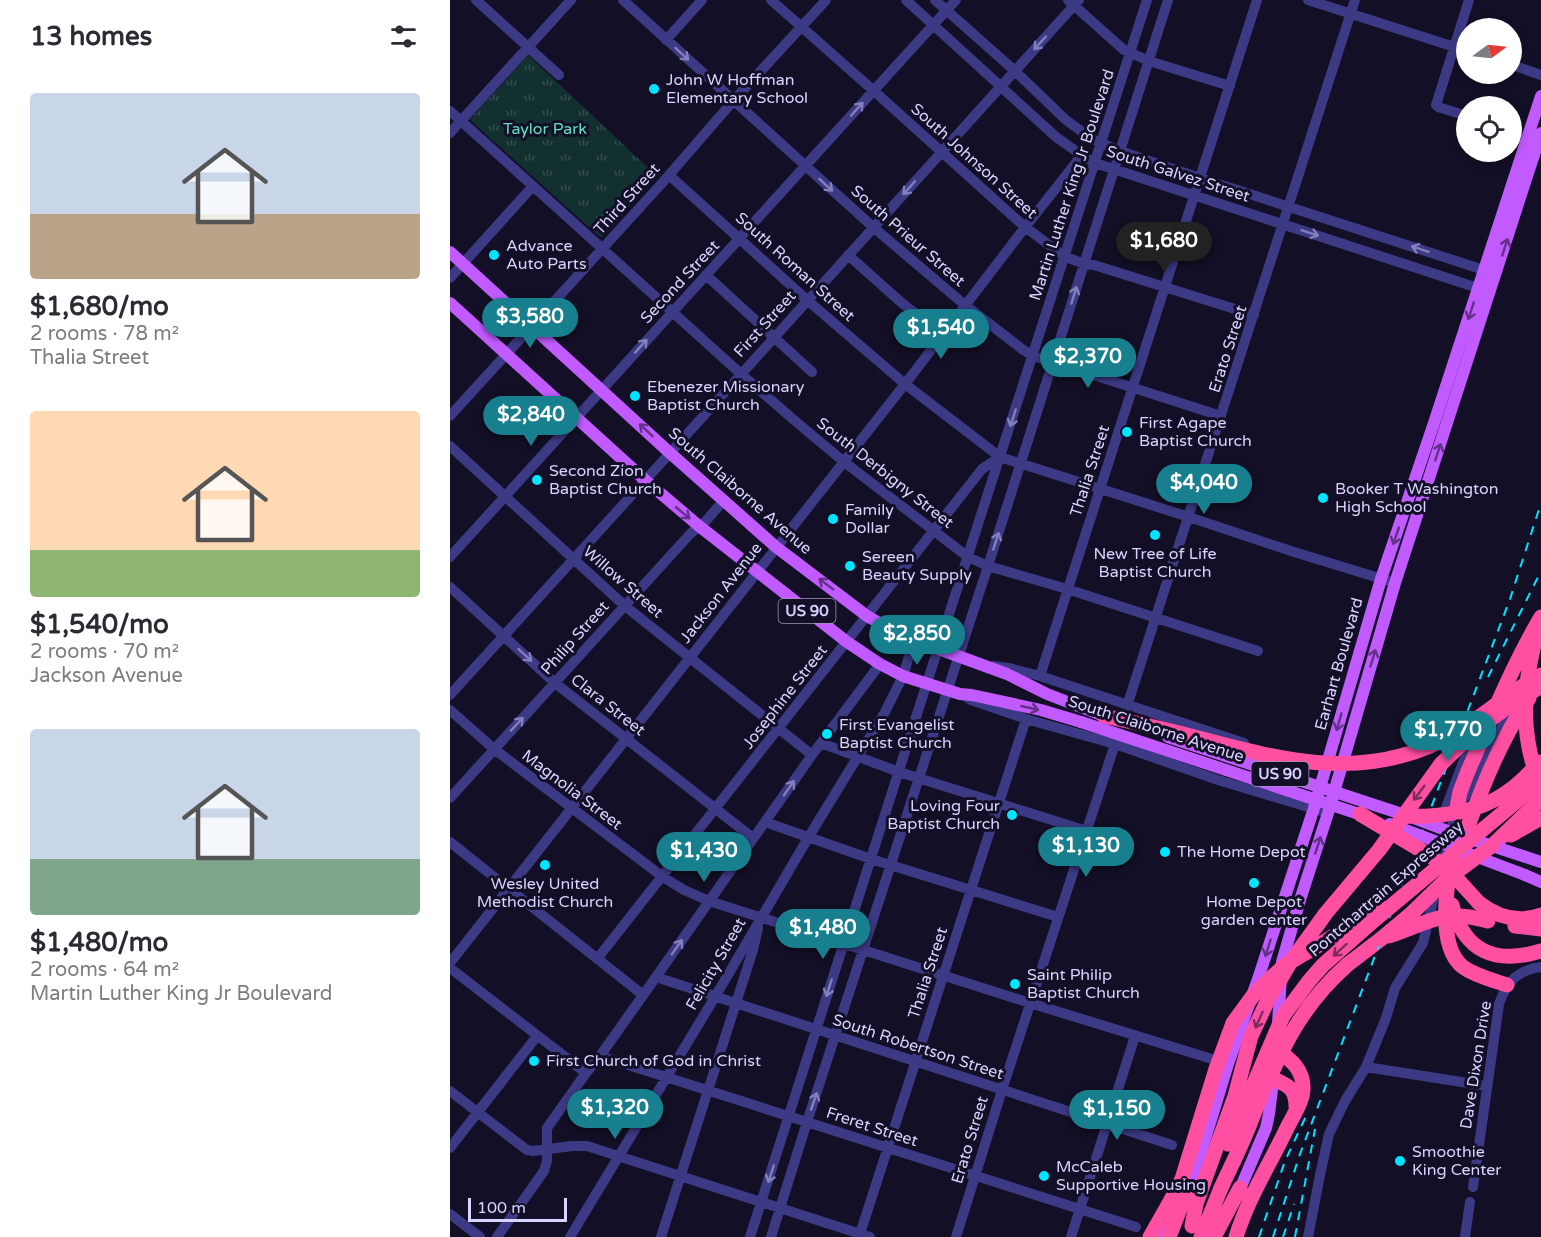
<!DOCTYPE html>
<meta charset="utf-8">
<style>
body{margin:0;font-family:"Varela Round",sans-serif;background:#f7f7f7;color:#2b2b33;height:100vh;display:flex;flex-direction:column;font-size:22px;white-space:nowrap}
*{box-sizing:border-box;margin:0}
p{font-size:20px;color:#7c7c81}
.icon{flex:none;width:33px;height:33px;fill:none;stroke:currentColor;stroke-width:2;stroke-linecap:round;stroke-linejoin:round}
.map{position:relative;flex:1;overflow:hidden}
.side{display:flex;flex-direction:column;background:#fff;width:450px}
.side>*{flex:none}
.needle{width:39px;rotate:75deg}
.buttons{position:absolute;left:1006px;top:18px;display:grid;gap:12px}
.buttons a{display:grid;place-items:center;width:66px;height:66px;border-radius:50%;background:#fff;box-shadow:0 3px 9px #0003;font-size:30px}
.scale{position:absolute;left:18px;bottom:15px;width:99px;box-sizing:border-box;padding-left:6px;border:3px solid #d9d4ff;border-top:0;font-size:16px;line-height:21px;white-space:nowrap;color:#d9d4ff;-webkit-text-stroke:4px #130f26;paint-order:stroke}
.price{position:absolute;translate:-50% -51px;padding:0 14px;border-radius:21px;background:#187f8f;color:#fff;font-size:20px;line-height:39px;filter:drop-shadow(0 2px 3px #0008)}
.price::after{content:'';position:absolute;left:50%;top:36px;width:18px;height:14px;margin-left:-9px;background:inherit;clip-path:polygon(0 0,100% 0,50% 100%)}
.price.selected{background:#222;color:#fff}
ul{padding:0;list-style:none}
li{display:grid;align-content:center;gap:12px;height:318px;padding:0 30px}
li span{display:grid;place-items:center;height:186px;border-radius:6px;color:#555}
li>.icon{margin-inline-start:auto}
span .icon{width:108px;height:108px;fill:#fffc;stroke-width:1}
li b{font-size:26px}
h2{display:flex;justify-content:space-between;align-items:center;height:72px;padding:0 30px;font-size:26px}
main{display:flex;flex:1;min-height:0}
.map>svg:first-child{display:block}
.park{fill:url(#park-tufts)}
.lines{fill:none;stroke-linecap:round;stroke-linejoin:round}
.minor{stroke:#3d3a85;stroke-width:10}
.major{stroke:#c25bff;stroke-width:12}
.highway{stroke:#ff4fa3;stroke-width:15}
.rail{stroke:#00e5ff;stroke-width:2;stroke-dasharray:9 8;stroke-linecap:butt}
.major-bridge{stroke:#c25bff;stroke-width:12}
.highway-bridge{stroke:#ff4fa3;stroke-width:15}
.oneway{stroke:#837fbc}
.oneway2{stroke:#623188}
.oneway3{stroke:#7d2c5e}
.poi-dot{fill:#00e5ff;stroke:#130f26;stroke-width:2}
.labels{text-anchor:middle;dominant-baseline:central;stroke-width:6;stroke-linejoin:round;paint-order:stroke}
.shield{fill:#130f26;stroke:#9e99be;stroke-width:1.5}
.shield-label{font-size:15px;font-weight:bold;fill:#d9d4ff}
.poi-label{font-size:16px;fill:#d9d4ff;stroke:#130f26;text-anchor:start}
.park-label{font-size:16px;fill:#5fe0c0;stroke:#130f26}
.street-label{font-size:16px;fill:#d9d4ff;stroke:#130f26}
</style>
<main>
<section class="side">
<h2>13 homes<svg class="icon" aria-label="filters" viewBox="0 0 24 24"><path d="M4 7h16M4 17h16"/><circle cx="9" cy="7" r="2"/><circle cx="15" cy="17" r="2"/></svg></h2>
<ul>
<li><span style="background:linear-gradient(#c9d6e8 65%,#b9a48a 0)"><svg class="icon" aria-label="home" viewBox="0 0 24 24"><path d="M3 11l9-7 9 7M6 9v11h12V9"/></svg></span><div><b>$1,680/mo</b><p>2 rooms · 78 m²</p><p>Thalia Street</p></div></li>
<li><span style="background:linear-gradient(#ffd9b3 75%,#8fb573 0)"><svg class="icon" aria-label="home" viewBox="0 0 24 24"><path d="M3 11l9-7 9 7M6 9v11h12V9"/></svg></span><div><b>$1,540/mo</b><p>2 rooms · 70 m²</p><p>Jackson Avenue</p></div></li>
<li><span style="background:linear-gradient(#c9d6e8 70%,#7fa58c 0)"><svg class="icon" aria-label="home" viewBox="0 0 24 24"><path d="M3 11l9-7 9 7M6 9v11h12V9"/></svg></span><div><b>$1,480/mo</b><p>2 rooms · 64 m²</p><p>Martin Luther King Jr Boulevard</p></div></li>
</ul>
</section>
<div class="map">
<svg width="1091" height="1237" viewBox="0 0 1091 1237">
<defs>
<pattern id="park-tufts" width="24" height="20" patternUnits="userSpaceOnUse" patternTransform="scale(1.5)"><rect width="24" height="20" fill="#12302f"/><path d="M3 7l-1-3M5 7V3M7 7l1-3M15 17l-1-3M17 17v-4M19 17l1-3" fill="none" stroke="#344d4e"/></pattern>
</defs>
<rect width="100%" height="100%" fill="#130f26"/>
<path class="park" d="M 78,55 L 207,176 L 152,237 L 150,237 L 21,121 L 21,118 Z"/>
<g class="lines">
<path class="minor" d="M 26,0 L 109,75
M 173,0 L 423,227 L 515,305 L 572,349 L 583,356 L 603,362 L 771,416
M 321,0 L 424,91 L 575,227 L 614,256 L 634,264 L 644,265 L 804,315
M 456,0 L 606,137 L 630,154 L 645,163 L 1034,290
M 485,0 L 565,71 L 616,120 L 642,139 L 670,151 L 750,178 L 1040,272
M 618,0 L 674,50 L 699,61 L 780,86
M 858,0 L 1017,51
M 216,40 L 252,0
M 1062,65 L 1091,75
M 0,111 L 291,374 L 344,420 L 393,461 L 518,557 L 538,566 L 617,589 L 808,651
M 1017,116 L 988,107 L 986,105 L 1019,0
M 0,133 L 121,0
M 219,175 L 357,300 L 455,384 L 550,457 L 739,517 L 841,551 L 945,583
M 398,255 L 453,304 L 493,334
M 256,275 L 362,372
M 0,278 L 83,186
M 0,416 L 213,182 L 284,100 L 376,0
M 0,446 L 175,606 L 362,755
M 0,557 L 506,0
M 0,587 L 105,683 L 303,838
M 543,666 L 559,668 L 590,676 L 794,743
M 590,676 L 807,0
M 0,695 L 220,453 L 629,0
M 513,695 L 521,700 L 576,719 L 665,744 L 768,780 L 878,813
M 677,706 L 905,0
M 0,710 L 44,749 L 213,877 L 234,890 L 259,901 L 580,1003 L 775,1063
M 371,743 L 449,772 L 637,831
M 0,798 L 241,533 L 255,522 L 274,500
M 992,818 L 1014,760 L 1026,733
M 315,822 L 421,859 L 608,917
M 0,842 L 193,995
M 995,853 L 1007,808 L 1017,794 L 1063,705
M 147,959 L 532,469 L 550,457
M 0,963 L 455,384 L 573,230 L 632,155
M 0,968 L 136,1073
M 206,977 L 722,1145
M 150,1056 L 686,1227
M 916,1067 L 1037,1086
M 0,1091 L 77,1150 L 83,1151 L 122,1146 L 137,1146 L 420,1237
M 0,1148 L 87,1036
M 1023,1187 L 1049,1004 C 1057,982 1067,970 1091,967
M 0,1214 L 30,1237
M 47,1237 L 94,1171 L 97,1161 L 97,1128 L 136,1073 L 150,1056 L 206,977 L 362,755 L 430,664
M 120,1237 L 265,997 L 358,838 L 435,712 L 453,676 L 464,640
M 211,1237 L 303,950 L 308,928
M 300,1237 L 491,639 L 697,0
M 321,1237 L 357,1122 L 538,566 L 718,0
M 409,1237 L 576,719
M 506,1237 L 552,1090 L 665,744
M 621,1237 L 685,1036
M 858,1237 L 870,1175 L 879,1134 L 895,1101 L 916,1067 L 936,1018 L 945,988 L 973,943 L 985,892
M 1015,1237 L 1020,1202"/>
<path class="major" d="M 0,252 L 220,453 L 326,547 L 417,616 L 431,624 L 464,640 L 557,674 L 597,694 L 654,716
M 0,303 L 195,480 L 249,526 L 397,642 L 430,664 L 453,676 L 510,694 L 522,695 L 591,710 L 631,722
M 1075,875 L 1091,882
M 828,1023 L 832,962 L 850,900 L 878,813 L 945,583 L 1091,133
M 787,1196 L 816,1128 L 819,1114 L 824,1073
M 709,1237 L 735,1196 L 752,1149 L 778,1064 L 808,979 L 864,808 L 931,579 L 984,423 L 1091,96"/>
<path class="highway" d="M 1007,808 L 1010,792 L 1018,771
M 1061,835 L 1091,818
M 1043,845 L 1091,799
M 1029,903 C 1047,917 1069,923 1091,915
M 1002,905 C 1014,952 1046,965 1091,951
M 1065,926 L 1091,929
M 897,965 L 931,939
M 1057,985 C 1043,980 1025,976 1013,967 C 991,950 995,906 998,881 C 1021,819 1041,754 1079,698
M 824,1079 C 839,1086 846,1089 846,1107
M 700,1237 L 721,1200
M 719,1237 L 735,1196
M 751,1237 L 771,1188
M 764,1237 L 790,1188
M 786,1237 C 798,1198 820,1164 837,1128 C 843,1116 852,1103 853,1090 C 854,1070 841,1059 826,1050"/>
<path class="rail" d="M 1038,677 L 1091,571
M 809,1237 L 835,1161 L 857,1114
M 823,1237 L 850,1154 L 1060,599 L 1091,503
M 833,1237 L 844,1204
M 845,1237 L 865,1129"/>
<path class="major-bridge" d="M 631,722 L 918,817
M 718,737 L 958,816 L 1006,834 L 1091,862
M 940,824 L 1075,875"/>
<path class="highway-bridge" d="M 1087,633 C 1073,684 1069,736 1091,786
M 654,716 C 687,723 720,730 752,739 C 828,759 903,779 980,746 C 1020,729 1052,696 1091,675
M 1018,771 C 1041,719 1062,666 1091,617
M 910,814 L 979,855 L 999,870 L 1029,903
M 958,816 C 969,817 979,816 990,815 C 1033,811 1062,795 1089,762
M 939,936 C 980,922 994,908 1038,921
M 931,939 L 962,913 L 997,879 L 1043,845
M 778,1144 L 833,1016 L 859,981 L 873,965 L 922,922 L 1091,781
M 771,1188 C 782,1164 794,1141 803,1116 C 828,1057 847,1009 897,965
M 721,1200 L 732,1179 L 766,1069 L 783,1023 L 805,993 L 835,965 L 874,942 L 929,906
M 742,1226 L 746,1204 L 785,1096 L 801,1036 L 817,1002 L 840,963 L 876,913 L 929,850 L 991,764 L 1025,731 L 1055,709 L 1091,686"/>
</g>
<defs><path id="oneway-shaft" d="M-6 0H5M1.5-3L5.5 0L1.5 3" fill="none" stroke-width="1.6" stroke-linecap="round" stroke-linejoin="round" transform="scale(1.5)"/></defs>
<g class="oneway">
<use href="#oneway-shaft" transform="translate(590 43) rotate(132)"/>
<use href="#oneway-shaft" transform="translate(232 54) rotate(42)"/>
<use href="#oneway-shaft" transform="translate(407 109) rotate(-48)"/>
<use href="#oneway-shaft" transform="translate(376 185) rotate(42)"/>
<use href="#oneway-shaft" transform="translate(459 188) rotate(132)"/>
<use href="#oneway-shaft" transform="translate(860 233) rotate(18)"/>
<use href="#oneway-shaft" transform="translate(970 249) rotate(-162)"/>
<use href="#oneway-shaft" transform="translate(624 295) rotate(-73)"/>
<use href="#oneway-shaft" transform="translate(191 346) rotate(-48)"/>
<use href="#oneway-shaft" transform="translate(563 418) rotate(108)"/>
<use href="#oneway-shaft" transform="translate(546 541) rotate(-72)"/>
<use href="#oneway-shaft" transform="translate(75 655) rotate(42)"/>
<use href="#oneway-shaft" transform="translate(67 724) rotate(-47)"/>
<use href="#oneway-shaft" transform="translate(339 788) rotate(-55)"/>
<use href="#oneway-shaft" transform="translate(227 947) rotate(-55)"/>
<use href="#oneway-shaft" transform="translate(379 988) rotate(108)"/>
<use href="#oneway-shaft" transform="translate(364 1101) rotate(-71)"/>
<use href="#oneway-shaft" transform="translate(321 1174) rotate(108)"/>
</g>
<g class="oneway2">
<use href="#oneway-shaft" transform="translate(1055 247) rotate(-72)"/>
<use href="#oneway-shaft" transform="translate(1021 311) rotate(108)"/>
<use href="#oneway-shaft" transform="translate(196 430) rotate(-137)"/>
<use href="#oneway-shaft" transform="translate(988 452) rotate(-72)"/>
<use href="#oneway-shaft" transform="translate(233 513) rotate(40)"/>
<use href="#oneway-shaft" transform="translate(946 536) rotate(109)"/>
<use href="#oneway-shaft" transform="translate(376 584) rotate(-143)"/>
<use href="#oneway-shaft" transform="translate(923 658) rotate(-73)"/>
<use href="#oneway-shaft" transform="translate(580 708) rotate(13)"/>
<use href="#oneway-shaft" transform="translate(889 722) rotate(106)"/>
<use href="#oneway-shaft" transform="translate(868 845) rotate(-72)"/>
<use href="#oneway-shaft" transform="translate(818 948) rotate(107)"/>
</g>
<g class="oneway3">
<use href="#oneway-shaft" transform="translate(969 793) rotate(127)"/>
<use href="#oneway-shaft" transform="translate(890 950) rotate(138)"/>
<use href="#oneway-shaft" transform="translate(809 1020) rotate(114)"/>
</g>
<g class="poi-dot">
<circle cx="204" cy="89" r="6"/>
<circle cx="44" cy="255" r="6"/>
<circle cx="185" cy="396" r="6"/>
<circle cx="677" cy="432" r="6"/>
<circle cx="87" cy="480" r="6"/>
<circle cx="873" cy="498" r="6"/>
<circle cx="383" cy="519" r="6"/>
<circle cx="705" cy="535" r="6"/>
<circle cx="400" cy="566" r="6"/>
<circle cx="377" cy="734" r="6"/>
<circle cx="562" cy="815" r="6"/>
<circle cx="715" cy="852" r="6"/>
<circle cx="95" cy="865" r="6"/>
<circle cx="804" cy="883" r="6"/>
<circle cx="565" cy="984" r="6"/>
<circle cx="84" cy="1061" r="6"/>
<circle cx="950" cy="1161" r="6"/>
<circle cx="594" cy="1176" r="6"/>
</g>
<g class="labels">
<g class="shield">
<rect x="328.5" y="599" width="57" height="24" rx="4.5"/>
<rect x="801.5" y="762" width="57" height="24" rx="4.5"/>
</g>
<g class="shield-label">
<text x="357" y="611">US 90</text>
<text x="830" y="774">US 90</text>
</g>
<g class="poi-label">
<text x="216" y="80">John W Hoffman<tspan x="216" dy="18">Elementary School</tspan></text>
<text x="56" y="246">Advance<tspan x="56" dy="18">Auto Parts</tspan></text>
<text x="197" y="387">Ebenezer Missionary<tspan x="197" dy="18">Baptist Church</tspan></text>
<text x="689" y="423">First Agape<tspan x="689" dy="18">Baptist Church</tspan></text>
<text x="99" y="471">Second Zion<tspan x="99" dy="18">Baptist Church</tspan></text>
<text x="885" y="489">Booker T Washington<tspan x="885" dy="18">High School</tspan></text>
<text x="395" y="510">Family<tspan x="395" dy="18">Dollar</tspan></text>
<text x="705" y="554" text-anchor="middle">New Tree of Life<tspan x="705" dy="18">Baptist Church</tspan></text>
<text x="412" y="557">Sereen<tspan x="412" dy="18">Beauty Supply</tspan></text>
<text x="389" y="725">First Evangelist<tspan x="389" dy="18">Baptist Church</tspan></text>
<text x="550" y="806" text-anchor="end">Loving Four<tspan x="550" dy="18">Baptist Church</tspan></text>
<text x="727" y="852">The Home Depot</text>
<text x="95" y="884" text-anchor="middle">Wesley United<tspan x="95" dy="18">Methodist Church</tspan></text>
<text x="804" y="902" text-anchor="middle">Home Depot<tspan x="804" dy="18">garden center</tspan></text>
<text x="577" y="975">Saint Philip<tspan x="577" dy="18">Baptist Church</tspan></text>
<text x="96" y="1061">First Church of God in Christ</text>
<text x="962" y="1152">Smoothie<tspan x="962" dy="18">King Center</tspan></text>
<text x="606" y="1167">McCaleb<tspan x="606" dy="18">Supportive Housing</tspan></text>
</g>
<g class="park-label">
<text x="95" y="129">Taylor Park</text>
</g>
<g class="street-label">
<text transform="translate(524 161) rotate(42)">South Johnson Street</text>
<text transform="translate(728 174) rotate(18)">South Galvez Street</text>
<text transform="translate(622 185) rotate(-72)">Martin Luther King Jr Boulevard</text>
<text transform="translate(177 199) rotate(-48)">Third Street</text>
<text transform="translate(458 236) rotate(41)">South Prieur Street</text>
<text transform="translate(345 267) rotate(42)">South Roman Street</text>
<text transform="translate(230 282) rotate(-47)">Second Street</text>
<text transform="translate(315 324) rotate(-48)">First Street</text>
<text transform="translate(778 349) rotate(-72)">Erato Street</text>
<text transform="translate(640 471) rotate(-72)">Thalia Street</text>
<text transform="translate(435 473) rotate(38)">South Derbigny Street</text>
<text transform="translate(290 491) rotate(41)">South Claiborne Avenue</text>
<text transform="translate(173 582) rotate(41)">Willow Street</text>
<text transform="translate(271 593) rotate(-52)">Jackson Avenue</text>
<text transform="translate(125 638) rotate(-48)">Philip Street</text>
<text transform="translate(889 664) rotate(-74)">Earhart Boulevard</text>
<text transform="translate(335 697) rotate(-52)">Josephine Street</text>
<text transform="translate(158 705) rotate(38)">Clara Street</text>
<text transform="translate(706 729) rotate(18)">South Claiborne Avenue</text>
<text transform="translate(122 790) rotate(37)">Magnolia Street</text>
<text transform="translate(936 889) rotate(-41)">Pontchartrain Expressway</text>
<text transform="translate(266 964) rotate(-60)">Felicity Street</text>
<text transform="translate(478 973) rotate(-72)">Thalia Street</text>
<text transform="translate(468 1047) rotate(18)">South Robertson Street</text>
<text transform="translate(1026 1065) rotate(-81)">Dave Dixon Drive</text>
<text transform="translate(422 1127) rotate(18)">Freret Street</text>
<text transform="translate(520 1140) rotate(-73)">Erato Street</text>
</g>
</g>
</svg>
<div class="buttons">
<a><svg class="needle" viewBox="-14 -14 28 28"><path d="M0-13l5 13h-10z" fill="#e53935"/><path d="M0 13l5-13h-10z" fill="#7c7c81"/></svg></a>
<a><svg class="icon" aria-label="locate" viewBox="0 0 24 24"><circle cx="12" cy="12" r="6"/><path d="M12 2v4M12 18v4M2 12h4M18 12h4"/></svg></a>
</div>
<div class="scale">100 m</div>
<b class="price selected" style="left:714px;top:273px">$1,680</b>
<b class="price" style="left:80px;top:349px">$3,580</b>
<b class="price" style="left:491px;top:360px">$1,540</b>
<b class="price" style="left:638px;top:389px">$2,370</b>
<b class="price" style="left:81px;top:447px">$2,840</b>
<b class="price" style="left:754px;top:515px">$4,040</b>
<b class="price" style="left:467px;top:666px">$2,850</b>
<b class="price" style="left:998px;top:762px">$1,770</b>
<b class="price" style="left:636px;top:878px">$1,130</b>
<b class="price" style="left:254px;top:883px">$1,430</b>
<b class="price" style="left:373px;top:960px">$1,480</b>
<b class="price" style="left:165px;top:1140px">$1,320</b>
<b class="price" style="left:667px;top:1141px">$1,150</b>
</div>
</main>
